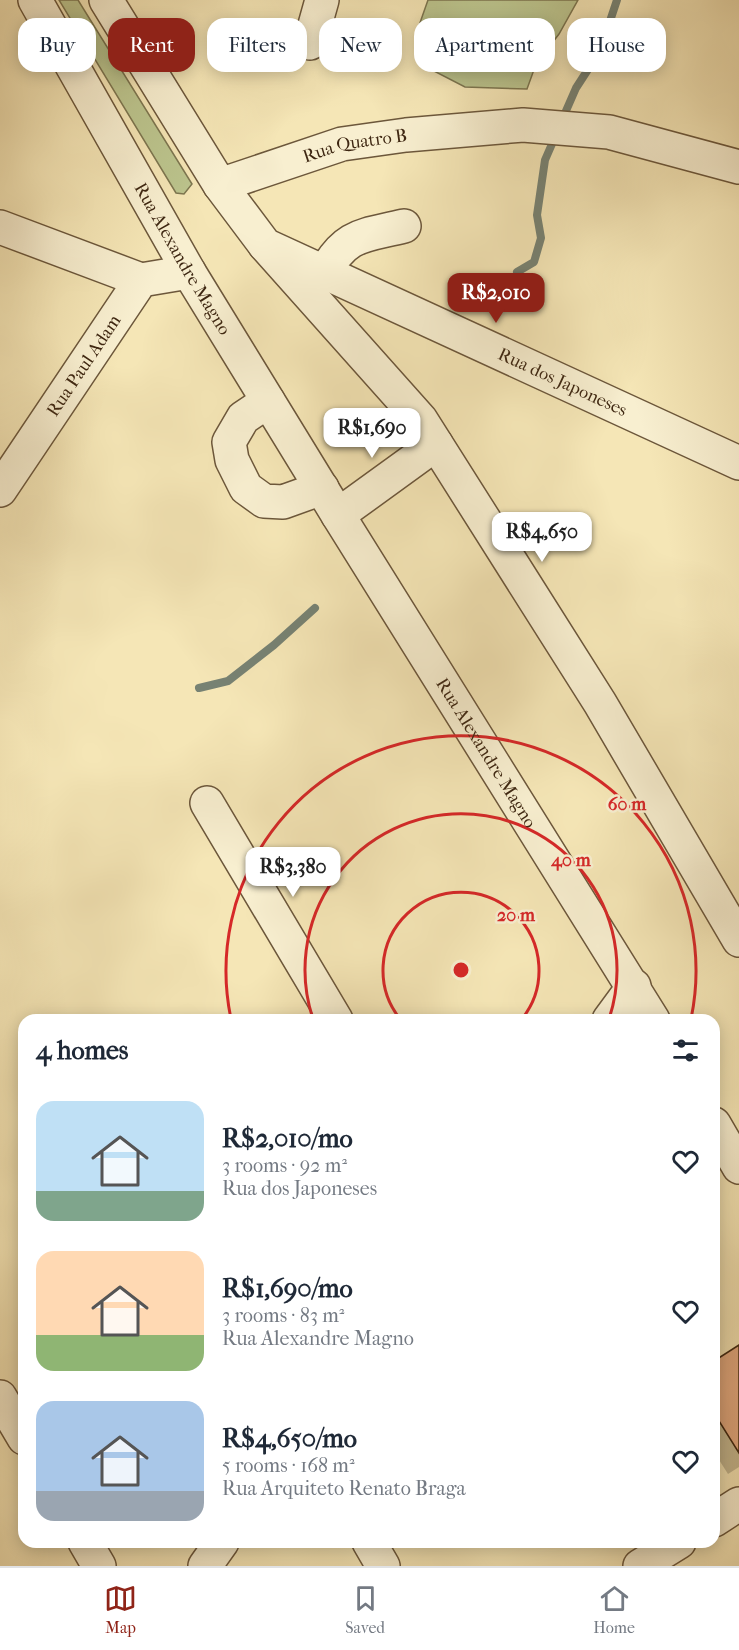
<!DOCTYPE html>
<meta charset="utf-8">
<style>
body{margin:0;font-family:"IM FELL French Canon",serif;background:#f6f6f7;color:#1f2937;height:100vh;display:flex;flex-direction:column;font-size:22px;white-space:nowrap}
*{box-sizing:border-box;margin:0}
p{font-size:20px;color:#747a83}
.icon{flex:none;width:33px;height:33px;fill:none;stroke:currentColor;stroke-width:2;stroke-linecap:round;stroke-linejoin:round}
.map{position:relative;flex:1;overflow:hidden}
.side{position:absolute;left:18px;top:1014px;width:702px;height:534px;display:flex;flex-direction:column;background:#fff;border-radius:18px;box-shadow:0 3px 15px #0003}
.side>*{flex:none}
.guide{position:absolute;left:18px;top:18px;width:704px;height:54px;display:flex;gap:12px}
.price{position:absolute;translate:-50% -51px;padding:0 14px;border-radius:12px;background:#fff;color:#222;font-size:20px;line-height:39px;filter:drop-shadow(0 2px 3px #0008)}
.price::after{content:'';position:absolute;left:50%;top:36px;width:18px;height:14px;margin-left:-9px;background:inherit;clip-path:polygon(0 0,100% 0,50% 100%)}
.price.on{background:#8f2418;color:#fff}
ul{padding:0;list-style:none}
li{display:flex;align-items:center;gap:18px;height:150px;padding:0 18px}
li span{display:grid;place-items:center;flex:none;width:168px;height:120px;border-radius:18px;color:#555}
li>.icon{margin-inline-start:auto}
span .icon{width:72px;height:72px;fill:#fffc;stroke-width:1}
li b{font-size:26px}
h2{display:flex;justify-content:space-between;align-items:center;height:72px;padding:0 18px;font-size:26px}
.chip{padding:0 21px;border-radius:18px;background:#fff;box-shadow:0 3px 15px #0003;font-size:21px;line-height:54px}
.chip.on{background:#8f2418;color:#fff}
.tab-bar{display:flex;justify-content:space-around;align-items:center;height:84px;border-top:2px solid #e0e1e3;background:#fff;font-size:16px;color:#747a83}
.tab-bar a{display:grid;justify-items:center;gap:3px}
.tab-bar .on{color:#8f2418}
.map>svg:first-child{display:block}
.green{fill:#bcc58e;stroke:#7d7650;stroke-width:1.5}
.shadow{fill:#0003}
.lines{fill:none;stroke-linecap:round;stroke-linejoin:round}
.stream{stroke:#778273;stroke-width:8}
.building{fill:#e2aa81;stroke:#3e2712;stroke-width:1.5}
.minor-casing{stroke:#6c573b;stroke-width:36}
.minor{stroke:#f8efd0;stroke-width:33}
.ring{fill:none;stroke:#d62828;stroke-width:3}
.labels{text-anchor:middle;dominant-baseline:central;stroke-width:5;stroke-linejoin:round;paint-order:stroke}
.street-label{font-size:18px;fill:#3e2712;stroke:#f8efd0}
.centre{fill:#d62828;stroke:#f8efd0;stroke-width:3}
.ring-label{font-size:18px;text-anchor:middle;font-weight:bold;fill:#d62828;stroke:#f8efd0;stroke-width:5;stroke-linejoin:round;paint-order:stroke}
</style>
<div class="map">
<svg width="739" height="1566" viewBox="0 0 739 1566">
<rect width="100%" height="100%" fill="#f5e6b6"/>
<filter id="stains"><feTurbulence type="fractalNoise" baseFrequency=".00333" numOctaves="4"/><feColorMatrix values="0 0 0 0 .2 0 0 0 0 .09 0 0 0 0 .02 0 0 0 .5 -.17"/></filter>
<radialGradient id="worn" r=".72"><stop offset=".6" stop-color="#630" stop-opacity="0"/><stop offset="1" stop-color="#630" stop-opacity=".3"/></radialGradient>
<path class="green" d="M 59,0 L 78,0 L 192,184 L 184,194 L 176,193 Z
M 428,0 L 578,0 L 559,34 L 536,64 L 527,89 L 465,87 L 430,69 L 415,37 Z"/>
<path class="shadow" d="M 739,1347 L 739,1467 L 728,1474 L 714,1452 L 714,1363 Z"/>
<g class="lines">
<path class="stream" d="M 562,120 L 576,88 L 600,51 L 617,0
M 517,272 L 534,262 L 541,238 L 537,215 L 545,160 L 555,137
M 199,688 L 228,681 L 274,645 L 315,608"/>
</g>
<path class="building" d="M 739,1345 L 739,1453 L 714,1413 L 714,1361 Z"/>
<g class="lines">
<defs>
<g id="minor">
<path id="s1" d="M 35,0 L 189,272 L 338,515 L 653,1020"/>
<path id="s2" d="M 106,0 L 220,185 L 265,245 L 739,463"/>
<path d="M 310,43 L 322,0"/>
<path id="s3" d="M 220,185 L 342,144 L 406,135 L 523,125 L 609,132 L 739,167"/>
<path d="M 0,227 L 141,280"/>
<path d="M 265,245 L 421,420 L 600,703 L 739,940"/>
<path d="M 325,272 C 346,233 364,236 404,226"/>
<path d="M 268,401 L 243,418 L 229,442 L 232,460 L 246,488 L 264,501 L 283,502 L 322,488"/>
<path id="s4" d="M 0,490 L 141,280 L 189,272"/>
<path d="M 338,515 L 436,444"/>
<path d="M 207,803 L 336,1020"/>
<path d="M 609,1020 L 634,986"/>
<path d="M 714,1124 L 739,1167"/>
<path d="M 0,1397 L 24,1438"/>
<path d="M 714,1520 L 739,1504"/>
<path d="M 85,1542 L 99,1566"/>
<path d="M 369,1542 L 383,1566"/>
<path d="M 205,1566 L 222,1542"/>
<path d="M 640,1566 L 679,1542"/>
</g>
</defs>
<use href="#minor" class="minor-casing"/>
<use href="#minor" class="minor"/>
</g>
<g class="ring">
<path d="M401 1020A78 78 0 1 1 521 1020"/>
<path d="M313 1019A156 156 0 1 1 609 1019"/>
<path d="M231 1019A235 235 0 1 1 691 1019"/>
</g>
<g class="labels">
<g class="street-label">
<text stroke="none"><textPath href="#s3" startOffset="141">Rua Quatro B</textPath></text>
<text stroke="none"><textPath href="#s1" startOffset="298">Rua Alexandre Magno</textPath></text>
<text stroke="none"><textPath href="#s4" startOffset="150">Rua Paul Adam</textPath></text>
<text stroke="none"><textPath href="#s2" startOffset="620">Rua dos Japoneses</textPath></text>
<text stroke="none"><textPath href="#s1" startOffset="878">Rua Alexandre Magno</textPath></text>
</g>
</g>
<circle cx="461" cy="970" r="9" class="centre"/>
<g class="ring-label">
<text x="627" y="810">60 m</text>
<text x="571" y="866">40 m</text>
<text x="516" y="921">20 m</text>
</g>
<rect width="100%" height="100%" filter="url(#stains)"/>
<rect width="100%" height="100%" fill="url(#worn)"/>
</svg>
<b class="price on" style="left:496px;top:324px">R$2,010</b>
<b class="price" style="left:372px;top:459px">R$1,690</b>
<b class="price" style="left:542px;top:563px">R$4,650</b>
<b class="price" style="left:293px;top:898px">R$3,380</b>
<div class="guide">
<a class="chip">Buy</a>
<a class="chip on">Rent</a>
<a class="chip">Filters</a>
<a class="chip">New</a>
<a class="chip">Apartment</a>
<a class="chip">House</a>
</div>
<section class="side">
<h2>4 homes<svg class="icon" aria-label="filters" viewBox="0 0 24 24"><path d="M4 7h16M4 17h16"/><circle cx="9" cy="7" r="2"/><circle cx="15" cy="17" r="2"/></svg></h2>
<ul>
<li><span style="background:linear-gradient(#bfe0f5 75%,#7fa58c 0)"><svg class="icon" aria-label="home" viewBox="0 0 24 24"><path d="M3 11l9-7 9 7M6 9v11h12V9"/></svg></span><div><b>R$2,010/mo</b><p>3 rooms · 92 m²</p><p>Rua dos Japoneses</p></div><svg class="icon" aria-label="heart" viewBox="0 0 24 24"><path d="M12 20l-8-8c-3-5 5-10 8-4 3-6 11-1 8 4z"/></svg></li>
<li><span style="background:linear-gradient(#ffd9b3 70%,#8fb573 0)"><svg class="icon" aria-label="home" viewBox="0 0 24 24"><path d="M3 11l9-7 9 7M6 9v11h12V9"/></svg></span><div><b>R$1,690/mo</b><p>3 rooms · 83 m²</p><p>Rua Alexandre Magno</p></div><svg class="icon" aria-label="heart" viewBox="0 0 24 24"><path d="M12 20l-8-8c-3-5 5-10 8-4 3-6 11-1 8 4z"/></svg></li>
<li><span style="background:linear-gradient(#a9c7e8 75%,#9aa5b1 0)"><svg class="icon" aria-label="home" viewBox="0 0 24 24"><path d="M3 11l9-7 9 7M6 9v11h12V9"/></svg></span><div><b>R$4,650/mo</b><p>5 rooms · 168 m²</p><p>Rua Arquiteto Renato Braga</p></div><svg class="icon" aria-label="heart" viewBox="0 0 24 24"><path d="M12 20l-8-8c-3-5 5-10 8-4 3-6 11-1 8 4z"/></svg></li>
</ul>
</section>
</div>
<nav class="tab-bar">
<a class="on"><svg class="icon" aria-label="map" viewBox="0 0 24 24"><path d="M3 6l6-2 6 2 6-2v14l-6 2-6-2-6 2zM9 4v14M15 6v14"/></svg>Map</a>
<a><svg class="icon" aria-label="saved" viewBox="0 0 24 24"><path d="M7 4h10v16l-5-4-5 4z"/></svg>Saved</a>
<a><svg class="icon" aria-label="home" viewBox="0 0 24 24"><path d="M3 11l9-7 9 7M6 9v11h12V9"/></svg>Home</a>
</nav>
